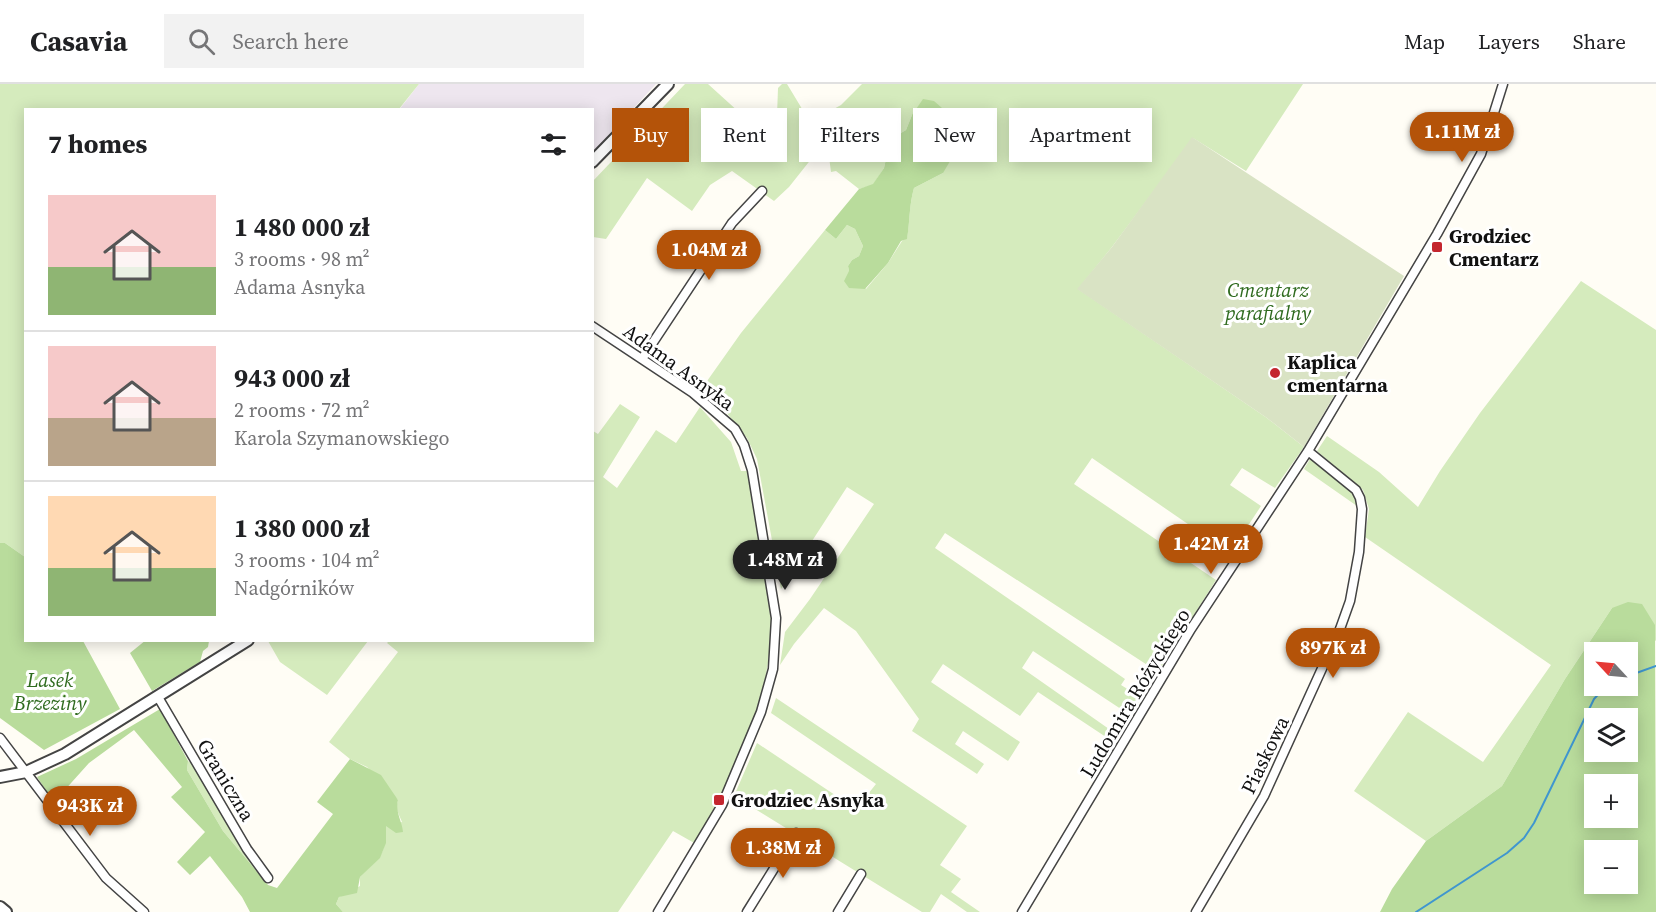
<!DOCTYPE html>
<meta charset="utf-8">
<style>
body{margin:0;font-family:"Source Serif 4",serif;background:#f2f2f2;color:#202124;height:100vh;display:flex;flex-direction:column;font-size:22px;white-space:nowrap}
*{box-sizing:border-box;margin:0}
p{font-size:20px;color:#757577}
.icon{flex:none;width:33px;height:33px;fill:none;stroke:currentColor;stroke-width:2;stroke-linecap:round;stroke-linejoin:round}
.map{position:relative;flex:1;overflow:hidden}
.panel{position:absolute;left:24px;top:24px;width:570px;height:534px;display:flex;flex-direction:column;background:#fff;border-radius:0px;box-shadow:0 3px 15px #0003}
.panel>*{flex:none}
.banner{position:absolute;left:612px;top:24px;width:570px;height:54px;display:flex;gap:12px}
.needle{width:39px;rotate:296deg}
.controls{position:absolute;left:1584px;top:558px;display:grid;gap:12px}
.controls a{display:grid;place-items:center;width:54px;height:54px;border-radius:0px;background:#fff;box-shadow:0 3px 15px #0003;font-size:30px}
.price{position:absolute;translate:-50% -51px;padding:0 14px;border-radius:21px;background:#b45309;color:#fff;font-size:20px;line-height:39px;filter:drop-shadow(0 2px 3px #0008)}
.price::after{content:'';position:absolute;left:50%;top:36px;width:18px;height:14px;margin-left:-9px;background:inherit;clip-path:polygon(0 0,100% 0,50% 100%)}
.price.active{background:#222;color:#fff}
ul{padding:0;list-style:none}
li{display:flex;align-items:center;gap:18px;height:150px;padding:0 24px}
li+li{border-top:2px solid #e0e0e0}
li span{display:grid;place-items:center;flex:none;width:168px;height:120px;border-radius:0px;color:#555}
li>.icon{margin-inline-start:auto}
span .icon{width:72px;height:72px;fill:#fffc;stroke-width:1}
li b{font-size:26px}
h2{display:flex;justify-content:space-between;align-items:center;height:72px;padding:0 24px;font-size:26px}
.tag{padding:0 21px;border-radius:0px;background:#fff;box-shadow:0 3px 15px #0003;font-size:21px;line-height:54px}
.tag.active{background:#b45309;color:#fff}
header{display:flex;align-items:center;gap:36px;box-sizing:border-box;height:84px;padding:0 30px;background:#fff;border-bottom:2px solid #e0e0e0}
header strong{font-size:28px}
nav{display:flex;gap:33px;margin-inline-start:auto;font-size:21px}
.search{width:420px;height:54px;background:#f2f2f2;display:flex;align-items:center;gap:15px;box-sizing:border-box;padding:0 21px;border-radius:0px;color:#757577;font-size:22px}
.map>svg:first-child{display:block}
.industrial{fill:#eee6ef}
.green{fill:#d5ebbd}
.forest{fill:#b9dc9c;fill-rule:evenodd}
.cemetery{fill:#d9e3c4}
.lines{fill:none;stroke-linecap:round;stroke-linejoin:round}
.stream{stroke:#3f96cf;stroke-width:2}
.minor-casing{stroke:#444;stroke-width:11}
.tertiary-casing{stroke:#444;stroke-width:14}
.minor{stroke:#fff;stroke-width:8}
.tertiary{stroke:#fff;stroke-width:10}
.poi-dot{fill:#c4262e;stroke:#fff;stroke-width:2}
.labels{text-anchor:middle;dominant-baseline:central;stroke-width:6;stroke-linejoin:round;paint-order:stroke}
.poi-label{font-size:20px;font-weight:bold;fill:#111;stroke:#fff;text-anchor:start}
.park-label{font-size:20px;font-style:italic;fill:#2f6b1f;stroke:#fff}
.street-label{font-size:20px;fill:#111;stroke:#fff}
</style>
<header>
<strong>Casavia</strong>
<div class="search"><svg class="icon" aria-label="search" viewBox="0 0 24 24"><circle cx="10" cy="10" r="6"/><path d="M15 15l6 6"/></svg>Search here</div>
<nav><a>Map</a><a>Layers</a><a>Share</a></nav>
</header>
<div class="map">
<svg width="1656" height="828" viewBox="0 0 1656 828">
<rect width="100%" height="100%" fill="#fffdf5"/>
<path class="industrial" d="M 419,0 L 656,0 L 593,68 L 592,26 L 399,26 Z"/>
<path class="green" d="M 0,0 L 419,0 L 399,25 L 26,26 L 25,473 L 5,459 L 0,459 Z
M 685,0 L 708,0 L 761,48 L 777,32 L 778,4 L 782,0 L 787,0 L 810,38 L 841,21 L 862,0 L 1303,0 L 1246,87 L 1193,54 L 1112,163 L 1078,205 L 1267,334 L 1304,363 L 1275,404 L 1242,384 L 1230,401 L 1261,422 L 1230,469 L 1092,374 L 1074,400 L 1216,496 L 1158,588 L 945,449 L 935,464 L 1125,595 L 1121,601 L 1142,614 L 1130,631 L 1033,567 L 1022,584 L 1119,652 L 1115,659 L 1038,608 L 1020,632 L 943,580 L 931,598 L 1020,658 L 1008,677 L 963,647 L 955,660 L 984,680 L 977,690 L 912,647 L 919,635 L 856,547 L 824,524 L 794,560 L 780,581 L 785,548 L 810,515 L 874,420 L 847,403 L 781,505 L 757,375 L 747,354 L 725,327 L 700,307 L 741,249 L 825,146 L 836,155 L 847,141 L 855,145 L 863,162 L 859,172 L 852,176 L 848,182 L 849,187 L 866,205 L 888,179 L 902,157 L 907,154 C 910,138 909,121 914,104 L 943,89 L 912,31 L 906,46 L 894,53 L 888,66 L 884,84 L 873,101 L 859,105 L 836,87 L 831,88 L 828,65 L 812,74 L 789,103 L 774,117 L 732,87 L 710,101 L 692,127 L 647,94 L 606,155 L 593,153 L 592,98 Z
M 1581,197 L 1656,246 L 1656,557 L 1612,524 L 1565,595 L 1502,702 L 1426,757 L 1354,707 L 1408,628 L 1483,678 L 1551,581 L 1365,453 L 1369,425 L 1363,406 L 1317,367 L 1327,352 L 1379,388 L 1418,423 L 1440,387 L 1480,329 Z
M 620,320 L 640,333 L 603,393 L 617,404 L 656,346 L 676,359 L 700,323 L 731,358 L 741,387 L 748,387 L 771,533 C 773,612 735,694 696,760 L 673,747 L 618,828 L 343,828 L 336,820 L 339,813 L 360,802 L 360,793 C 380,772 386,772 386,742 L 402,738 L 396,724 L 398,716 L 367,683 L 350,675 L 329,658 L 398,568 L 387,559 L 389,557 L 592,556 L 593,347 L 598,350 Z
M 1310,375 L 1315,376 C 1329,388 1353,402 1357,422 L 1304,385 Z
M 268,557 L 268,556 L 368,557 L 327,611 L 280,578 Z
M 776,614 L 967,742 L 940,781 L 961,795 L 951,808 L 980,828 L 967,828 L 941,810 L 930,828 L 922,828 L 734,712 L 757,659 L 856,725 L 876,700 L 771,629 Z
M 188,677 L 191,679 L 268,801 L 223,747 L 187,686 Z"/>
<path class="forest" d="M 923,15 L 934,17 L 950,31 L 948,46 L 957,51 L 959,62 L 943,89 L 914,104 C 909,121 910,138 907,155 L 901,157 L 888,179 L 865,205 L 849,204 L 844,197 L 849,187 L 848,182 L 852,176 L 859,172 L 863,162 L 855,145 L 847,141 L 836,155 L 825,146 L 859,105 L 873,100 L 884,84 L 888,66 L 894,53 L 906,46 L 912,31 Z
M 0,459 L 5,459 L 25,473 L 26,556 L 83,557 L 120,625 L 44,666 L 0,634 Z
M 1628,518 L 1642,520 L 1655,541 L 1656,828 L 1380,828 L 1392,805 L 1426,757 L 1502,702 L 1565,595 L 1612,524 ZM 1628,568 L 1628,602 L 1594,602 L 1594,568 ZM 1594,634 L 1628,634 L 1628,668 L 1594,668 ZM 1628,700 L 1628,734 L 1594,734 L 1594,700 ZM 1628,766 L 1628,800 L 1594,800 L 1594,766 Z
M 146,556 L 209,556 L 209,557 L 208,563 L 203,567 L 200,578 L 152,607 L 130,569 Z
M 160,625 L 188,677 L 187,686 L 223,747 L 268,801 L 277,804 L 333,730 L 317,718 L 350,675 L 381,691 L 398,716 C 395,728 402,737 403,748 L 396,749 L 386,742 L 386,759 L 380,774 L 360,793 L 357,809 L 339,813 L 336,820 L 343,828 L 250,828 L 242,813 L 210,772 L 190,791 L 177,778 L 205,748 L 171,713 L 182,703 L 134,646 L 89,679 L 54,718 L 37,693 L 76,675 Z"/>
<path class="cemetery" d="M 1192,53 L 1404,192 L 1304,363 L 1267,334 L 1077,205 L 1112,163 Z"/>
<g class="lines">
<path class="stream" d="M 1628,592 L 1656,582
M 1416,828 L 1507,769 L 1524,754 L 1534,739 L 1594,615 L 1606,602"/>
<defs>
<path id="minor" d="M 592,242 L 693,309 L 735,345 L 744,361 L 752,386 L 776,534 L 773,585 L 761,628 L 722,721 L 658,828
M 642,275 L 732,139 L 762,107
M 158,613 L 247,765 L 268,794
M 0,654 L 106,794 L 144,828
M 747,828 L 796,749
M 838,828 L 861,790
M 1022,828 L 1191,545 L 1308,367 L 1437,150 L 1481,70 L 1503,0
M 1196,828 L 1264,712 L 1340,545 L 1350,517 L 1359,468 L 1362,425 L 1360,414 L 1356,406 L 1308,367"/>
<path id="tertiary" d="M 592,78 L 668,0
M 0,693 L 26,688 L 65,670 L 248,556
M 0,823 L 6,828"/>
</defs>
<use href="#minor" class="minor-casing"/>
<use href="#tertiary" class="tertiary-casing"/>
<use href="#minor" class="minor"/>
<use href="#tertiary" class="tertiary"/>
</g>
<g class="poi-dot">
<rect x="1431" y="157" width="12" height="12" rx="3"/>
<circle cx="1275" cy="289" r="6"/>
<rect x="713" y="710" width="12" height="12" rx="3"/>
</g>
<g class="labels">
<g class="poi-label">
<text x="1449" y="152">Grodziec<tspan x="1449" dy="23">Cmentarz</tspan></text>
<text x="1287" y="278">Kaplica<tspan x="1287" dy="23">cmentarna</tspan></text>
<text x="731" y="716">Grodziec Asnyka</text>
</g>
<g class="park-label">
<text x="1268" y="206">Cmentarz<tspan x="1268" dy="23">parafialny</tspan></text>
<text x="50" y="596">Lasek<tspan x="50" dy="23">Brzeziny</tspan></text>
</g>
<g class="street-label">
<text transform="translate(679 283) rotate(36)">Adama Asnyka</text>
<text transform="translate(1135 609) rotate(-59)">Ludomira Różyckiego</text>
<text transform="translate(1265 671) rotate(-64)">Piaskowa</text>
<text transform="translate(226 696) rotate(59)">Graniczna</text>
</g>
</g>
</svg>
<div class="controls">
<a><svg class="needle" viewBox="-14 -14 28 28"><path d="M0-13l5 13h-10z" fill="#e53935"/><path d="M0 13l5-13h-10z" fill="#757577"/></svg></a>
<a><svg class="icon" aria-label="layers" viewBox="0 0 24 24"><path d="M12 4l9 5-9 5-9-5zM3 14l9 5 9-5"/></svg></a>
<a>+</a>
<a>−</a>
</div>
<b class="price" style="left:1462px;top:79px">1.11M zł</b>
<b class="price" style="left:709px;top:197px">1.04M zł</b>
<b class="price" style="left:1211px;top:491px">1.42M zł</b>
<b class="price active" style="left:785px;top:507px">1.48M zł</b>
<b class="price" style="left:1333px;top:595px">897K zł</b>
<b class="price" style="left:90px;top:753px">943K zł</b>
<b class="price" style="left:783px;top:795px">1.38M zł</b>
<div class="banner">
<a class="tag active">Buy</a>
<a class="tag">Rent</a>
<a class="tag">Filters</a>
<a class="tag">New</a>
<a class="tag">Apartment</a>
</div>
<section class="panel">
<h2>7 homes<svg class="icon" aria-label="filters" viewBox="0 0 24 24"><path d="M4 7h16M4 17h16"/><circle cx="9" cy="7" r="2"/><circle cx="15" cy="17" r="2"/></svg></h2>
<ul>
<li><span style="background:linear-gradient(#f6c9c9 60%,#8fb573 0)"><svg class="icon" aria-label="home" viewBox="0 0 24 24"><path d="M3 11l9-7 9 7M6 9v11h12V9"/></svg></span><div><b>1 480 000 zł</b><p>3 rooms · 98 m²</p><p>Adama Asnyka</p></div></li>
<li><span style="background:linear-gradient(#f6c9c9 60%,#b9a48a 0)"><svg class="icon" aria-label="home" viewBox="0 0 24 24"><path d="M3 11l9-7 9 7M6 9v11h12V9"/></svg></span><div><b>943 000 zł</b><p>2 rooms · 72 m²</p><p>Karola Szymanowskiego</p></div></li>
<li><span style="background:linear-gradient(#ffd9b3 60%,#8fb573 0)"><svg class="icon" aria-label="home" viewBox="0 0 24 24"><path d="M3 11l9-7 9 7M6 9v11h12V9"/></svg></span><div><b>1 380 000 zł</b><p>3 rooms · 104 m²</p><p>Nadgórników</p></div></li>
</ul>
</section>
</div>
